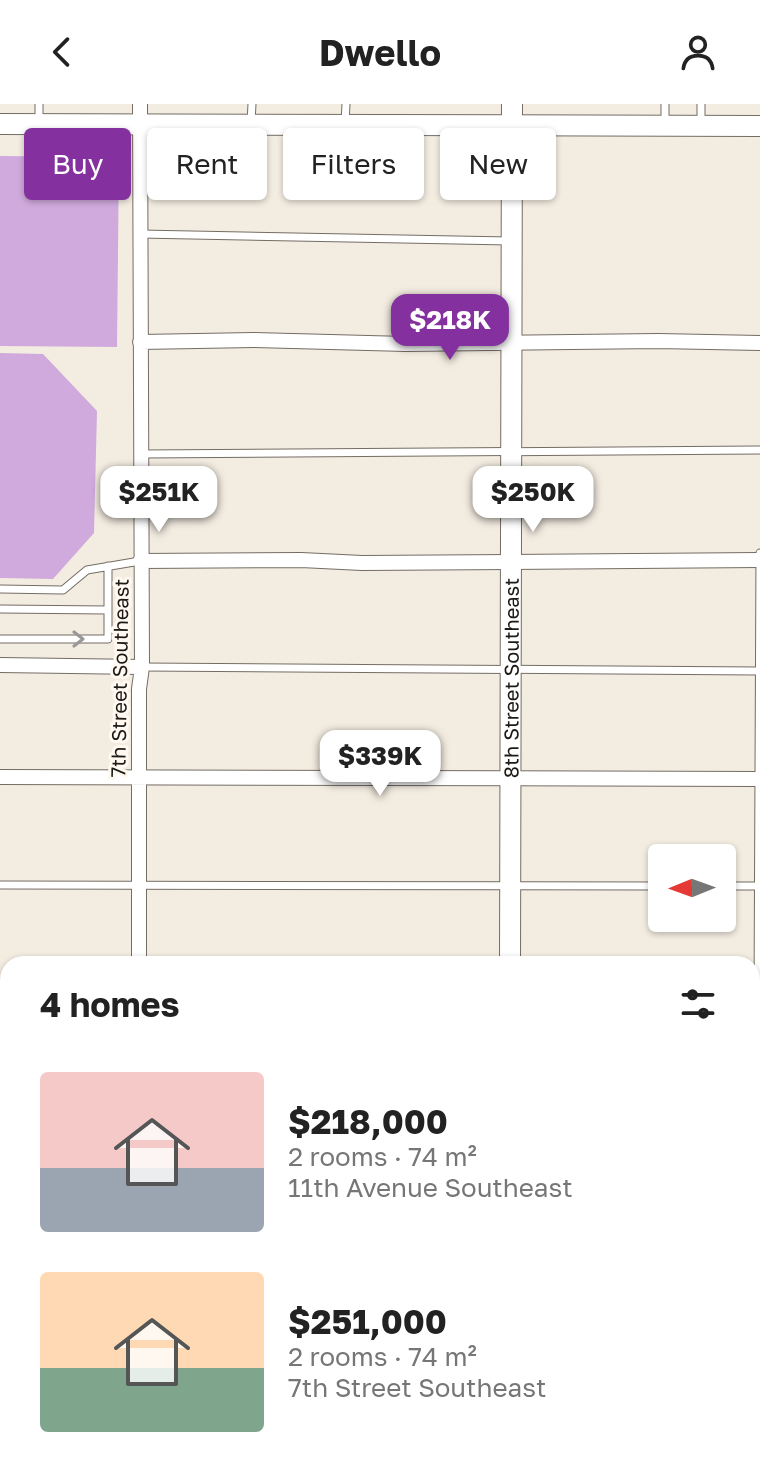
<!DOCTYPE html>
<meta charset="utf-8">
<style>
body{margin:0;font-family:"Golos Text",sans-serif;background:#f2f2f2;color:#222;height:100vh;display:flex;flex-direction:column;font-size:30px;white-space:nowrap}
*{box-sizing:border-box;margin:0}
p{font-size:26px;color:#767676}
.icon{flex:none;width:44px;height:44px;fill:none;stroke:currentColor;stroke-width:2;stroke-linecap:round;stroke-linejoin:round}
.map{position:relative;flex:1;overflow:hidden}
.drawer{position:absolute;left:0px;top:852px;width:760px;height:514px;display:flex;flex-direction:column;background:#fff;border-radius:24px 24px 0 0;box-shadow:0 2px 6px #0004}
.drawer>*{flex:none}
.banner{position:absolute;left:24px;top:24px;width:712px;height:72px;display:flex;gap:16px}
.needle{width:52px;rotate:269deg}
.controls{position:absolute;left:648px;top:740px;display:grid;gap:16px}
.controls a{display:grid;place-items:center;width:88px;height:88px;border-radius:8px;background:#fff;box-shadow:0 2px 6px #0004;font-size:40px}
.price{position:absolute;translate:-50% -68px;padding:0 18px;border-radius:16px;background:#fff;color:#222;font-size:26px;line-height:52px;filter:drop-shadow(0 2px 4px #0008)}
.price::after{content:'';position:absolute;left:50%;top:48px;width:24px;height:18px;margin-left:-12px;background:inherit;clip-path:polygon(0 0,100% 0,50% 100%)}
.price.on{background:#84309f;color:#fff}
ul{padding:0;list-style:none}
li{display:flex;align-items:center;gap:24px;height:200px;padding:0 40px}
li span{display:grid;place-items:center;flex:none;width:224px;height:160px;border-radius:8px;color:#555}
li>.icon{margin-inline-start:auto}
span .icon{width:96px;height:96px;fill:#fffc;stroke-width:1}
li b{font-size:34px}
h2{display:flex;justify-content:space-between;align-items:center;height:96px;padding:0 40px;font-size:34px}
.tag{padding:0 28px;border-radius:8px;background:#fff;box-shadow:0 2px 6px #0004;font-size:28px;line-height:72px}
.tag.on{background:#84309f;color:#fff}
header{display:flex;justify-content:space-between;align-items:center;height:104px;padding:0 40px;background:#fff;font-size:36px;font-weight:700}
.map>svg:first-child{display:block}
.pitch{fill:#d0aadd}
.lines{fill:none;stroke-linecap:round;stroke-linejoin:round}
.lane-casing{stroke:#736d64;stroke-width:9}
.street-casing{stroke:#736d64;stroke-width:16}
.secondary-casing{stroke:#736d64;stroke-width:22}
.primary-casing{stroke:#736d64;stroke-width:26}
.lane{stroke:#fff;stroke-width:7}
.street{stroke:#fff;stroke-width:14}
.secondary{stroke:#fff;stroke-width:20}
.primary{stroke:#fff;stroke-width:24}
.oneway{stroke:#999896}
.labels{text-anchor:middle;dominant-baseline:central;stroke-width:6;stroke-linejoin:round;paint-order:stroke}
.street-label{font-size:20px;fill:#1c1a16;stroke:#fff9f1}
</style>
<header><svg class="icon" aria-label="back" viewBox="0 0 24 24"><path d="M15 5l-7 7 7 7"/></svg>Dwello<svg class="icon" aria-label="person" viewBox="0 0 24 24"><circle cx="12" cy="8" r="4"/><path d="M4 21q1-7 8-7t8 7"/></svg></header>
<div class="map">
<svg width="760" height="1365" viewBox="0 0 760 1365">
<rect width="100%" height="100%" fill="#f3ece1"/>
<path class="pitch" d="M 0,52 L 119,53 L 117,243 L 0,242 Z
M 0,249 L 43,250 L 97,307 L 94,429 L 53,475 L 0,474 Z"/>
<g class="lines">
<defs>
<path id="lane" d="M 39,0 L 39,18
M 665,0 L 665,19
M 701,0 L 701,19
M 251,18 L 252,0
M 345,19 L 346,0
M 140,130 L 510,137
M 142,350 L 760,346
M 760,449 L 758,892 L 760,907
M 108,462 L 108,506
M 0,485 L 63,486 L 87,466 L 140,457
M 0,505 L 108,506 L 108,535 L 0,535
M 142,563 L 759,567
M 0,781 L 662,782
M 722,782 L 758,782
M 0,996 L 8,996
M 752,1010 L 760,1011
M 0,1214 L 8,1214
M 755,1318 L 755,1227 L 760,1146
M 367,1358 L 368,1365
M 680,1358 L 680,1365"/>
<path id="street" d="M 140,238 L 254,236 L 406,240 L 658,237 L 760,239
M 140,457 L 301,456 L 362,459 L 760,456
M 0,561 L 142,563
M 0,673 L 760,675
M 139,860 L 139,585 L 142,563 L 140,0
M 0,892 L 8,892
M 752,892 L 760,892
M 0,1109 L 8,1109
M 752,1111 L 760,1111
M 136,1365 L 136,1358"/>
<g id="secondary">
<path d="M 0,20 L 760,22"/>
<path id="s1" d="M 510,860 L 512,0"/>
<path d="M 508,1365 L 508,1358"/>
</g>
<path id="primary" d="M 0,1322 L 8,1322
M 752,1324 L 760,1324"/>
</defs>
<use href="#lane" class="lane-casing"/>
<use href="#street" class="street-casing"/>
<use href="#secondary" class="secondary-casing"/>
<use href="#primary" class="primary-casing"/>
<use href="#lane" class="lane"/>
<use href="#street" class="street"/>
<use href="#secondary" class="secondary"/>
<use href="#primary" class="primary"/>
</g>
<defs><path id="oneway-chevron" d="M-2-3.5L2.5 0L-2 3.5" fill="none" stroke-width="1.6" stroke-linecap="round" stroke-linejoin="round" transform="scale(2)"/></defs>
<use class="oneway" href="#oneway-chevron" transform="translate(78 535)"/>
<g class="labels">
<g class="street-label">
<text transform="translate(119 574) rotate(-89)">7th Street Southeast</text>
<text stroke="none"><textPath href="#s1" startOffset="286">8th Street Southeast</textPath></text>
</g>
</g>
</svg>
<div class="controls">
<a><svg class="needle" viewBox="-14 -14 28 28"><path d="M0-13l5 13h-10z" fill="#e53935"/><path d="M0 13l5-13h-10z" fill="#767676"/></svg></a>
</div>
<b class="price on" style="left:450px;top:258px">$218K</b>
<b class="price" style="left:159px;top:430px">$251K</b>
<b class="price" style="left:533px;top:430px">$250K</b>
<b class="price" style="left:380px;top:694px">$339K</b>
<div class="banner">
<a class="tag on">Buy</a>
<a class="tag">Rent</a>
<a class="tag">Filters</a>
<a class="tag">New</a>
</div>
<section class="drawer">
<h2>4 homes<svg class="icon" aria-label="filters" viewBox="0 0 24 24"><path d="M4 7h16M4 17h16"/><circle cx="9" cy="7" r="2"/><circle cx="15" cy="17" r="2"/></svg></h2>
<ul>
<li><span style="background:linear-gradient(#f6c9c9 60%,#9aa5b1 0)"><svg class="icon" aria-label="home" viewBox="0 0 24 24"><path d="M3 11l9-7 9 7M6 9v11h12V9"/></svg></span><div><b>$218,000</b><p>2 rooms · 74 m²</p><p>11th Avenue Southeast</p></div></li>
<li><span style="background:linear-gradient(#ffd9b3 60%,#7fa58c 0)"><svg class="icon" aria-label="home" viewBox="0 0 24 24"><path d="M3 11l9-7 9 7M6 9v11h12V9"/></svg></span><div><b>$251,000</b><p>2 rooms · 74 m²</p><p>7th Street Southeast</p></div></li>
</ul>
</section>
</div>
